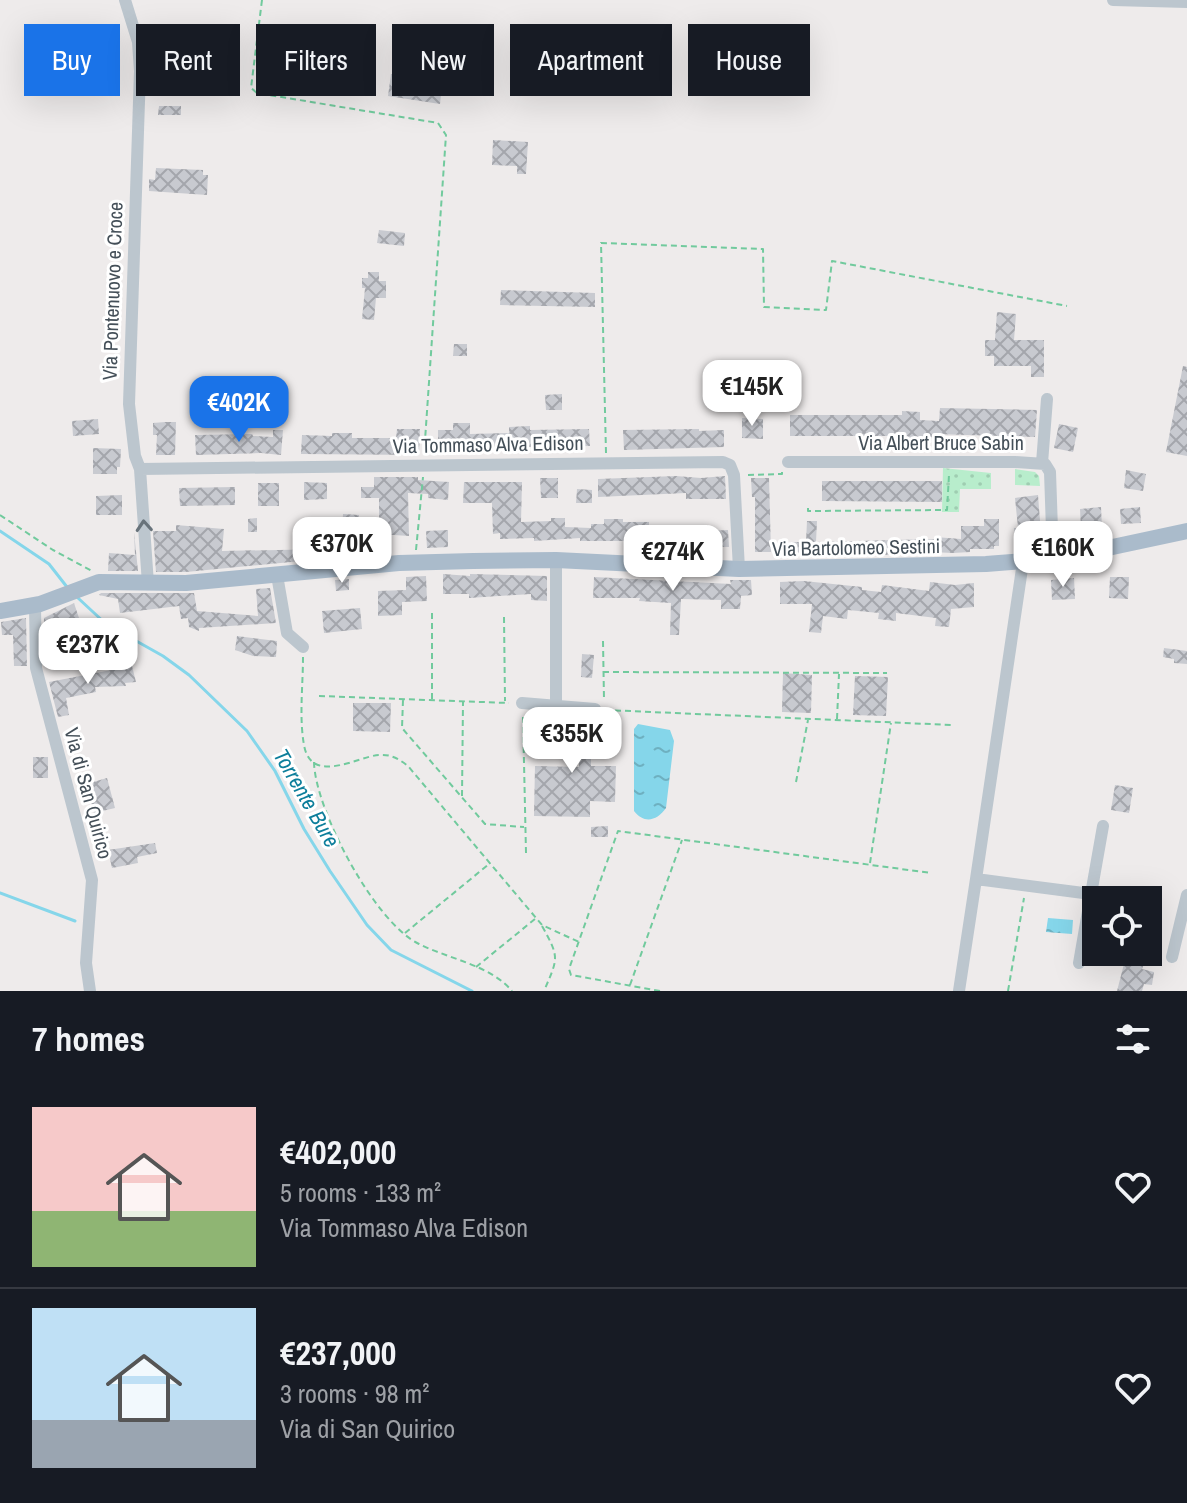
<!DOCTYPE html>
<meta charset="utf-8">
<style>
body{margin:0;font-family:"Archivo Narrow",sans-serif;background:#20242c;color:#f1f3f6;height:100vh;display:flex;flex-direction:column;font-size:30px;white-space:nowrap}
*{box-sizing:border-box;margin:0}
p{font-size:26px;color:#9ea1a6}
.icon{flex:none;width:44px;height:44px;fill:none;stroke:currentColor;stroke-width:2;stroke-linecap:round;stroke-linejoin:round}
.map{position:relative;height:991px;overflow:hidden}
.drawer{display:flex;flex-direction:column;background:#171b24;flex:1}
.drawer>*{flex:none}
.guide{position:absolute;left:24px;top:24px;width:1140px;height:72px;display:flex;gap:16px}
.fabs{position:absolute;left:1082px;top:886px;display:grid;gap:16px}
.fabs a{display:grid;place-items:center;width:80px;height:80px;border-radius:0px;background:#171b24;box-shadow:0 8px 32px #0002;font-size:40px}
.price{position:absolute;translate:-50% -68px;padding:0 18px;border-radius:16px;background:#fff;color:#222;font-size:26px;line-height:52px;filter:drop-shadow(0 2px 4px #0008)}
.price::after{content:'';position:absolute;left:50%;top:48px;width:24px;height:18px;margin-left:-12px;background:inherit;clip-path:polygon(0 0,100% 0,50% 100%)}
.price.active{background:#1a73e8;color:#fff}
ul{padding:0;list-style:none}
li{display:flex;align-items:center;gap:24px;height:200px;padding:0 32px}
li+li{border-top:2px solid #363941}
li span{display:grid;place-items:center;flex:none;width:224px;height:160px;border-radius:0px;color:#555}
li>.icon{margin-inline-start:auto}
span .icon{width:96px;height:96px;fill:#fffc;stroke-width:1}
li b{font-size:34px}
h2{display:flex;justify-content:space-between;align-items:center;height:96px;padding:0 32px;font-size:34px}
.pill{padding:0 28px;border-radius:0px;background:#171b24;box-shadow:0 8px 32px #0002;font-size:28px;line-height:72px}
.pill.active{background:#1a73e8;color:#fff}
.map>svg:first-child{display:block}
.grass{fill:url(#grass-dots)}
.water{fill:url(#water-ripples)}
.lines{fill:none;stroke-linecap:round;stroke-linejoin:round}
.stream{stroke:#85d6ea;stroke-width:3}
.building{fill:url(#building-cross-hatch)}
.path{stroke:#71ca9d;stroke-width:2;stroke-dasharray:6 4;stroke-linecap:butt}
.minor{stroke:#bcc6ce;stroke-width:12}
.major{stroke:#aabbcb;stroke-width:16}
.oneway{stroke:#68737b}
.labels{text-anchor:middle;dominant-baseline:central;stroke-width:6;stroke-linejoin:round;paint-order:stroke}
.street-label{font-size:20px;fill:#444f58;stroke:#fff}
.water-label{font-size:22px;font-style:italic;fill:#0d7e9b;stroke:#fff}
</style>
<div class="map">
<svg width="1187" height="991" viewBox="0 0 1187 991">
<defs>
<pattern id="grass-dots" width="8" height="8" patternUnits="userSpaceOnUse" patternTransform="scale(2)"><rect width="8" height="8" fill="#b8edcc"/><path d="M2 2h.1M6 6h.1" fill="none" stroke="#9fcdb1" stroke-width="1.8" stroke-linecap="round"/></pattern>
<pattern id="water-ripples" width="26" height="14" patternUnits="userSpaceOnUse" patternTransform="scale(2)"><rect width="26" height="14" fill="#85d6ea"/><path d="M2 4q2-2 4 0t4 0M15 11q2-2 4 0t4 0" fill="none" stroke="#6eb0c0"/></pattern>
<pattern id="building-cross-hatch" width="8" height="8" patternUnits="userSpaceOnUse" patternTransform="scale(2)"><rect width="8" height="8" fill="#c8cad0"/><path d="M0 0l8 8M0 8l8-8" fill="none" stroke="#a4a6ac"/></pattern>
</defs>
<rect width="100%" height="100%" fill="#eeebeb"/>
<path class="grass" d="M 943,468 L 991,473 L 991,489 L 960,489 L 959,512 L 942,512 Z
M 1015,469 L 1035,472 L 1039,476 L 1040,486 L 1015,485 Z"/>
<path class="water" d="M 638,724 L 670,730 L 674,741 L 666,808 C 657,821 644,824 634,811 L 634,729 Z
M 1048,918 L 1073,920 L 1072,934 L 1046,932 Z"/>
<g class="lines">
<path class="stream" d="M 0,531 L 49,564 L 67,587
M 78,598 L 106,624 L 163,656 L 189,675 L 247,731 L 275,771 L 304,829 L 330,871 L 367,925 L 391,950 L 472,991
M 0,893 L 75,921"/>
</g>
<path class="building" d="M 391,74 L 448,82 L 446,95 L 441,94 L 440,104 L 388,96 Z
M 159,106 L 181,106 L 181,115 L 158,115 Z
M 493,140 L 528,142 L 526,174 L 517,174 L 517,166 L 492,165 Z
M 156,168 L 203,170 L 203,175 L 208,175 L 207,195 L 149,191 L 149,179 L 155,180 Z
M 379,230 L 405,233 L 404,246 L 377,243 Z
M 368,272 L 379,272 L 379,281 L 386,281 L 386,298 L 376,298 L 374,320 L 362,319 L 365,288 L 362,288 L 362,278 L 368,278 Z
M 501,290 L 595,293 L 595,307 L 500,305 Z
M 997,312 L 1016,314 L 1014,340 L 1044,340 L 1044,377 L 1031,377 L 1031,366 L 994,366 L 994,356 L 985,356 L 985,340 L 995,340 Z
M 454,344 L 467,344 L 467,356 L 453,356 Z
M 1183,366 L 1187,367 L 1187,456 L 1166,452 Z
M 562,394 L 562,410 L 546,410 L 545,395 Z
M 940,408 L 1037,410 L 1035,437 L 933,434 L 933,441 L 894,440 L 894,436 L 790,436 L 790,415 L 902,415 L 902,411 L 920,412 L 920,420 L 939,421 Z
M 742,418 L 763,419 L 763,439 L 742,438 Z
M 98,419 L 99,434 L 73,436 L 72,421 Z
M 165,422 L 176,422 L 175,455 L 156,455 L 157,435 L 153,435 L 153,423 Z
M 453,423 L 470,423 L 470,434 L 509,433 L 509,427 L 530,426 L 530,430 L 589,429 L 590,446 L 530,447 L 477,452 L 452,448 L 451,451 L 438,451 L 438,430 L 453,430 Z
M 1059,424 L 1078,428 L 1073,452 L 1054,448 Z
M 397,429 L 420,429 L 419,455 L 301,454 L 302,435 L 332,436 L 332,433 L 352,433 L 352,438 L 396,438 Z
M 699,429 L 699,431 L 724,430 L 724,447 L 624,450 L 623,430 Z
M 273,430 L 283,430 L 281,455 L 261,453 L 196,455 L 195,435 L 252,434 L 253,436 L 273,437 Z
M 93,448 L 121,449 L 120,467 L 117,467 L 117,474 L 93,474 Z
M 1126,470 L 1146,474 L 1143,491 L 1124,488 Z
M 676,476 L 701,478 L 725,476 L 726,499 L 686,499 L 686,493 L 598,497 L 598,479 Z
M 374,477 L 418,477 L 418,480 L 449,482 L 448,500 L 428,498 L 428,494 L 408,493 L 409,536 L 379,534 L 379,498 L 361,498 L 361,487 L 374,487 Z
M 540,478 L 558,478 L 558,498 L 541,498 Z
M 751,478 L 769,478 L 771,552 L 755,552 L 755,497 L 752,497 Z
M 822,481 L 942,481 L 942,502 L 822,501 Z
M 304,482 L 327,483 L 327,499 L 304,500 Z
M 464,482 L 522,482 L 521,522 L 551,521 L 551,518 L 565,518 L 565,527 L 591,528 L 591,524 L 604,524 L 604,519 L 623,519 L 623,522 L 649,522 L 649,530 L 690,531 L 690,525 L 708,525 L 708,531 L 728,530 L 729,547 L 684,546 L 684,548 L 672,548 L 672,546 L 664,546 L 664,541 L 580,541 L 580,538 L 534,541 L 534,538 L 500,539 L 500,533 L 493,534 L 492,503 L 463,503 Z
M 258,483 L 279,483 L 279,506 L 258,506 Z
M 235,487 L 235,505 L 180,506 L 179,488 Z
M 577,489 L 592,490 L 592,503 L 576,503 Z
M 122,495 L 122,515 L 96,515 L 96,496 Z
M 1038,495 L 1042,546 L 1016,548 L 1014,528 L 1018,528 L 1015,498 Z
M 1101,507 L 1102,528 L 1081,529 L 1080,509 Z
M 1140,507 L 1141,523 L 1121,524 L 1120,509 Z
M 343,514 L 359,515 L 358,532 L 342,532 Z
M 257,518 L 257,532 L 248,532 L 248,519 Z
M 984,519 L 999,519 L 999,546 L 994,546 L 994,549 L 970,549 L 970,552 L 953,553 L 930,552 L 930,554 L 790,557 L 790,542 L 806,542 L 807,521 L 817,521 L 816,542 L 935,539 L 935,537 L 961,539 L 961,526 L 984,526 Z
M 1075,524 L 1077,539 L 1069,541 L 1067,526 Z
M 176,525 L 224,529 L 222,551 L 327,549 L 363,546 L 365,555 L 186,572 L 156,572 L 153,531 L 176,531 Z
M 448,530 L 448,547 L 427,548 L 426,531 Z
M 134,532 L 138,571 L 108,571 L 109,553 L 135,555 Z
M 443,574 L 470,576 L 470,574 L 547,576 L 547,601 L 531,600 L 531,594 L 469,598 L 469,594 L 443,594 Z
M 426,576 L 427,601 L 402,602 L 402,615 L 378,616 L 378,591 L 406,590 L 406,577 Z
M 594,577 L 731,584 L 730,580 L 751,580 L 752,595 L 741,596 L 740,609 L 721,609 L 721,600 L 681,599 L 679,635 L 670,635 L 671,603 L 639,601 L 640,598 L 593,598 Z
M 1110,577 L 1129,577 L 1128,599 L 1109,598 Z
M 1074,578 L 1075,599 L 1052,600 L 1051,580 Z
M 349,579 L 349,590 L 336,591 L 335,580 Z
M 804,581 L 862,587 L 862,590 L 881,592 L 882,585 L 929,591 L 930,582 L 955,585 L 974,583 L 974,607 L 951,609 L 949,627 L 935,626 L 936,618 L 896,613 L 896,621 L 878,619 L 879,613 L 848,610 L 847,619 L 823,616 L 821,633 L 809,632 L 812,604 L 780,604 L 780,582 Z
M 270,588 L 276,623 L 199,628 L 199,631 L 189,627 L 188,618 L 181,619 L 179,606 L 120,613 L 118,599 L 99,595 L 101,593 L 194,593 L 197,611 L 258,616 L 256,589 Z
M 74,603 L 81,624 L 83,658 L 59,660 L 59,656 L 45,657 L 44,618 Z
M 360,608 L 362,629 L 324,633 L 322,611 Z
M 26,618 L 27,666 L 14,666 L 13,635 L 2,635 L 1,622 Z
M 237,636 L 277,641 L 276,657 L 253,656 L 235,650 Z
M 1164,648 L 1187,651 L 1187,664 L 1174,663 L 1174,659 L 1163,657 Z
M 582,654 L 594,655 L 592,678 L 581,677 Z
M 132,666 L 136,682 L 125,683 L 126,686 L 95,687 L 96,692 L 66,698 L 69,715 L 58,717 L 49,682 Z
M 783,673 L 812,675 L 811,713 L 782,712 Z
M 855,676 L 888,677 L 886,716 L 853,715 Z
M 353,703 L 391,703 L 390,732 L 353,731 Z
M 536,713 L 572,716 L 572,722 L 591,723 L 591,766 L 616,766 L 615,802 L 590,801 L 590,817 L 534,816 L 535,766 L 579,767 L 579,739 L 558,738 L 558,729 L 535,728 Z
M 33,757 L 48,757 L 48,778 L 33,778 Z
M 107,778 L 115,808 L 94,813 L 86,784 Z
M 1115,785 L 1133,788 L 1129,813 L 1111,810 Z
M 608,826 L 608,837 L 591,837 L 591,827 Z
M 155,843 L 157,853 L 137,857 L 138,863 L 112,868 L 108,850 Z
M 1125,960 L 1144,964 L 1142,969 L 1154,972 L 1152,985 L 1144,984 L 1142,991 L 1117,991 Z"/>
<g class="lines">
<path class="path" d="M 262,0 L 251,88 L 257,93 L 438,123 L 446,135 L 424,455
M 606,453 L 601,243 L 763,249 L 764,307 L 826,310 L 832,261 L 1067,306
M 748,475 L 782,474 L 782,471
M 808,508 L 808,511 L 947,510 L 949,475
M 0,515 L 53,550 L 92,571
M 416,550 L 423,477
M 504,617 L 505,701
M 603,641 L 604,699
M 303,657 C 303,685 299,717 304,745 C 311,786 359,756 379,755 C 391,754 399,759 408,766 L 542,925 L 579,942
M 603,672 L 887,673
M 319,696 L 509,703
M 432,699 L 432,610
M 403,700 L 402,728 L 485,824 L 524,827
M 605,710 L 952,725
M 523,717 L 526,853
M 837,719 L 839,674
M 314,762 C 315,810 375,923 419,944 C 449,959 490,965 512,991
M 796,782 L 808,720
M 462,796 L 463,702
M 870,863 L 891,723
M 542,926 C 560,958 558,958 544,991
M 405,933 L 489,864
M 476,967 L 535,919
M 630,985 L 682,840
M 660,991 L 571,975 L 569,969 L 618,831 L 931,873
M 1008,991 L 1024,898"/>
<path class="minor" d="M 125,0 L 138,42 L 140,71 L 129,404 L 135,456 L 140,469 L 148,584
M 1113,0 L 1187,2
M 788,462 L 1015,462 L 1045,464 L 1050,472 L 1053,559
M 1042,463 L 1047,399
M 140,469 L 723,462 L 730,465 L 734,475 L 739,569
M 277,575 L 287,633 L 303,647
M 35,605 L 36,668 L 92,880 L 86,963 L 90,991
M 522,703 L 595,709
M 556,704 L 556,560
M 976,879 L 1023,562
M 1172,957 L 1187,895
M 1079,963 L 1091,894
M 959,991 L 976,879 L 1091,894 L 1103,826"/>
<path class="major" d="M 0,611 L 40,604 L 99,582 L 186,583 L 399,563 L 473,561 L 556,560 L 739,569 L 986,564 L 1061,558 L 1187,531"/>
</g>
<defs><path id="oneway-chevron" d="M-2-3.5L2.5 0L-2 3.5" fill="none" stroke-width="1.6" stroke-linecap="round" stroke-linejoin="round" transform="scale(2)"/></defs>
<use class="oneway" href="#oneway-chevron" transform="translate(144 526) rotate(-94)"/>
<g class="labels">
<g class="street-label">
<text transform="translate(112 291) rotate(-88)">Via Pontenuovo e Croce</text>
<text x="941" y="442">Via Albert Bruce Sabin</text>
<text transform="translate(488 444) rotate(-1)">Via Tommaso Alva Edison</text>
<text transform="translate(856 547) rotate(-1)">Via Bartolomeo Sestini</text>
<text transform="translate(89 793) rotate(75)">Via di San Quirico</text>
</g>
<g class="water-label">
<text transform="translate(307 798) rotate(60)">Torrente Bure</text>
</g>
</g>
</svg>
<div class="fabs">
<a><svg class="icon" aria-label="locate" viewBox="0 0 24 24"><circle cx="12" cy="12" r="6"/><path d="M12 2v4M12 18v4M2 12h4M18 12h4"/></svg></a>
</div>
<b class="price" style="left:752px;top:428px">€145K</b>
<b class="price active" style="left:239px;top:444px">€402K</b>
<b class="price" style="left:342px;top:585px">€370K</b>
<b class="price" style="left:1063px;top:589px">€160K</b>
<b class="price" style="left:673px;top:593px">€274K</b>
<b class="price" style="left:88px;top:686px">€237K</b>
<b class="price" style="left:572px;top:775px">€355K</b>
<div class="guide">
<a class="pill active">Buy</a>
<a class="pill">Rent</a>
<a class="pill">Filters</a>
<a class="pill">New</a>
<a class="pill">Apartment</a>
<a class="pill">House</a>
</div>
</div>
<section class="drawer">
<h2>7 homes<svg class="icon" aria-label="filters" viewBox="0 0 24 24"><path d="M4 7h16M4 17h16"/><circle cx="9" cy="7" r="2"/><circle cx="15" cy="17" r="2"/></svg></h2>
<ul>
<li><span style="background:linear-gradient(#f6c9c9 65%,#8fb573 0)"><svg class="icon" aria-label="home" viewBox="0 0 24 24"><path d="M3 11l9-7 9 7M6 9v11h12V9"/></svg></span><div><b>€402,000</b><p>5 rooms · 133 m²</p><p>Via Tommaso Alva Edison</p></div><svg class="icon" aria-label="heart" viewBox="0 0 24 24"><path d="M12 20l-8-8c-3-5 5-10 8-4 3-6 11-1 8 4z"/></svg></li>
<li><span style="background:linear-gradient(#bfe0f5 70%,#9aa5b1 0)"><svg class="icon" aria-label="home" viewBox="0 0 24 24"><path d="M3 11l9-7 9 7M6 9v11h12V9"/></svg></span><div><b>€237,000</b><p>3 rooms · 98 m²</p><p>Via di San Quirico</p></div><svg class="icon" aria-label="heart" viewBox="0 0 24 24"><path d="M12 20l-8-8c-3-5 5-10 8-4 3-6 11-1 8 4z"/></svg></li>
</ul>
</section>
